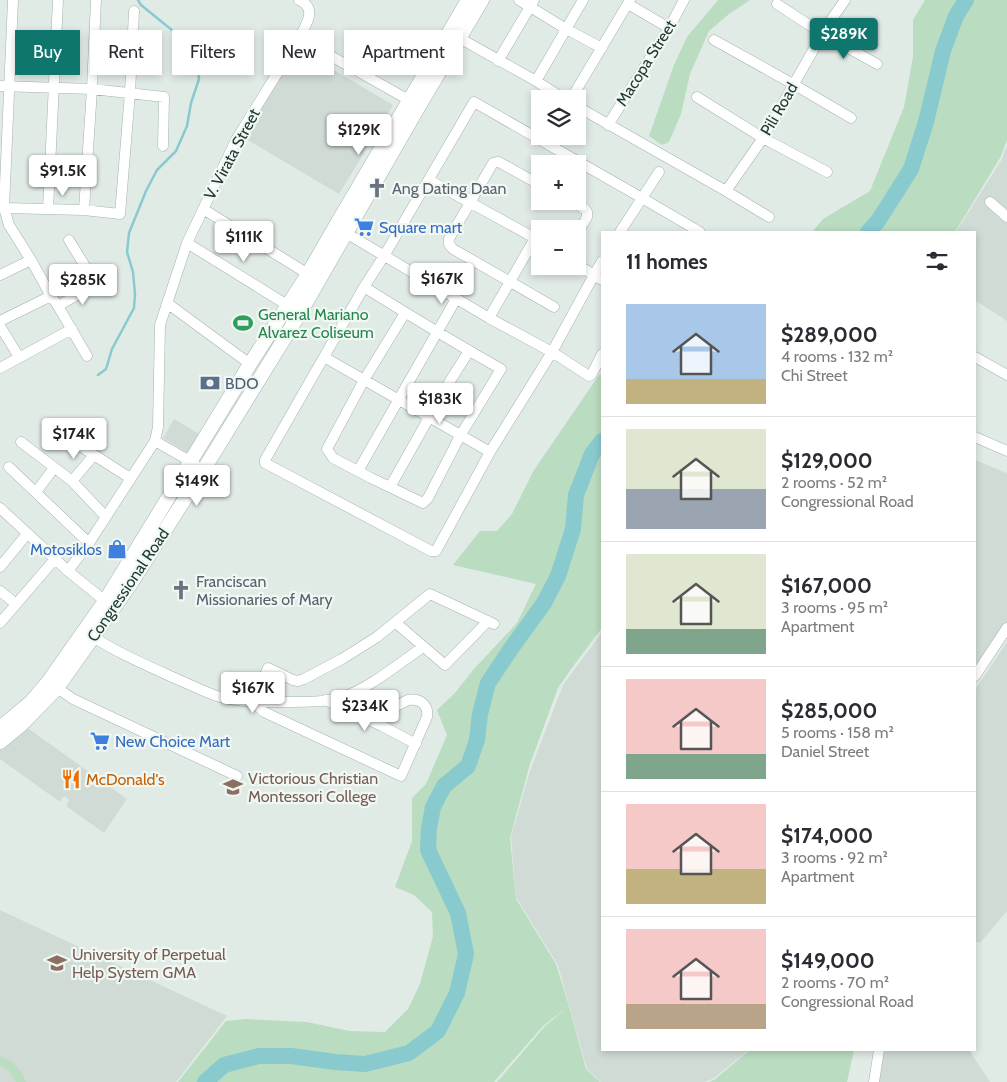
<!DOCTYPE html>
<meta charset="utf-8">
<style>
body{margin:0;font-family:Cabin,sans-serif;background:#f2f2f3;color:#2b2b33;height:100vh;display:flex;flex-direction:column;font-size:19px;white-space:nowrap}
*{box-sizing:border-box;margin:0}
p{font-size:16px;color:#7c7c81}
.icon{flex:none;width:28px;height:28px;fill:none;stroke:currentColor;stroke-width:2;stroke-linecap:round;stroke-linejoin:round}
.map{position:relative;flex:1;overflow:hidden}
.sheet{position:absolute;left:601px;top:231px;width:375px;height:820px;display:flex;flex-direction:column;background:#fff;border-radius:0px;box-shadow:0 2px 8px #0003}
.sheet>*{flex:none}
.hud{position:absolute;left:15px;top:30px;width:475px;height:45px;display:flex;gap:10px}
.controls{position:absolute;left:531px;top:90px;display:grid;gap:10px}
.controls a{display:grid;place-items:center;width:55px;height:55px;border-radius:0px;background:#fff;box-shadow:0 2px 8px #0003;font-size:25px}
.price{position:absolute;translate:-50% -42px;padding:0 11px;border-radius:5px;background:#fff;color:#222;font-size:16px;line-height:32px;filter:drop-shadow(0 1px 2px #0008)}
.price::after{content:'';position:absolute;left:50%;top:30px;width:15px;height:11px;margin-left:-8px;background:inherit;clip-path:polygon(0 0,100% 0,50% 100%)}
.price.current{background:#0f766e;color:#fff}
ul{padding:0;list-style:none}
li{display:flex;align-items:center;gap:15px;height:125px;padding:0 25px}
li+li{border-top:1px solid #e1e1e2}
li span{display:grid;place-items:center;flex:none;width:140px;height:100px;border-radius:0px;color:#555}
li>.icon{margin-inline-start:auto}
span .icon{width:60px;height:60px;fill:#fffc;stroke-width:1}
li b{font-size:21px}
h2{display:flex;justify-content:space-between;align-items:center;height:60px;padding:0 25px;font-size:21px}
.pill{padding:0 18px;border-radius:0px;background:#fff;box-shadow:0 2px 8px #0003;font-size:18px;line-height:45px}
.pill.current{background:#0f766e;color:#fff}
.map>svg:first-child{display:block}
.built{fill:#cfdbd4}
.green{fill:#badcc0}
.lines{fill:none;stroke-linecap:round;stroke-linejoin:round}
.stream{stroke:#89cacf;stroke-width:2.5}
.river{stroke:#89cacf;stroke-width:16}
.street-casing{stroke:#a4b3ac;stroke-width:11}
.secondary-casing{stroke:#a0b6ad;stroke-width:15}
.street{stroke:#fff;stroke-width:10}
.secondary{stroke:#fff;stroke-width:14}
.labels{text-anchor:middle;dominant-baseline:central;stroke-width:4.5;stroke-linejoin:round;paint-order:stroke}
.street-label{font-size:16px;fill:#223b32;stroke:#f1f8f4}
.worship-label{font-size:16px;fill:#5b616d;stroke:#f1f8f4;text-anchor:start}
.shop-label{font-size:16px;fill:#366cbe;stroke:#f1f8f4;text-anchor:start}
.leisure-label{font-size:16px;fill:#27864d;stroke:#f1f8f4;text-anchor:start}
.service-label{font-size:16px;fill:#4e5e75;stroke:#f1f8f4;text-anchor:start}
.education-label{font-size:16px;fill:#785e54;stroke:#f1f8f4;text-anchor:start}
.food-label{font-size:16px;fill:#c56008;stroke:#f1f8f4;text-anchor:start}
</style>
<div class="map">
<svg width="1007" height="1082" viewBox="0 0 1007 1082">
<rect width="100%" height="100%" fill="#e1ebe6"/>
<path class="built" d="M 295,47 L 393,105 L 339,194 L 241,136 Z
M 1007,145 L 1007,321 L 975,300 L 975,232 L 956,232 L 1002,159 Z
M 174,419 L 199,434 L 188,453 L 163,438 Z
M 975,460 L 1007,473 L 1007,623 L 975,668 Z
M 602,632 L 602,1050 L 749,1050 L 714,1078 L 705,1082 L 601,1082 L 587,1069 L 558,965 L 516,897 L 511,837 L 530,771 L 563,685 Z
M 1007,642 L 1007,911 L 980,943 L 975,941 L 975,690 Z
M 22,724 L 127,799 L 104,833 L 66,806 L 69,800 L 64,796 L 60,802 L 0,759 L 0,742 Z
M 0,910 L 227,1016 L 176,1082 L 0,1082 Z
M 882,1050 L 969,1050 L 990,1082 L 877,1082 Z"/>
<path class="green" d="M 718,0 L 750,0 L 729,14 L 709,31 L 690,74 L 681,114 L 669,142 L 662,145 L 649,136 L 674,65 L 687,37 Z
M 925,0 L 1007,0 L 1007,140 L 1000,158 L 955,232 L 812,232 L 823,219 L 870,191 L 904,107 L 913,57 L 913,20 Z
M 599,375 L 602,375 L 602,628 L 574,665 L 558,688 L 530,764 L 510,838 L 516,899 L 556,964 L 569,1006 L 544,1025 L 494,1082 L 178,1082 L 226,1021 L 245,1019 L 307,1022 L 349,1031 L 385,1032 L 408,1009 L 420,984 L 433,936 L 432,912 L 414,895 L 395,887 L 412,841 L 412,798 L 426,784 L 447,735 L 437,710 L 454,694 L 474,669 L 517,623 L 536,584 L 453,565 L 480,531 L 497,531 L 512,514 L 534,470 Z
M 569,1006 L 586,1069 L 600,1082 L 497,1082 L 545,1026 Z
M 750,1050 L 854,1050 L 847,1082 L 709,1082 L 714,1080 Z
M 0,1056 C 13,1061 21,1069 26,1082 L 16,1082 L 9,1071 L 0,1065 Z"/>
<g class="lines">
<path class="stream" d="M 98,375 L 106,369 L 112,349 L 134,308 L 135,294 L 133,272 L 127,252 L 129,233 L 146,191 L 157,170 L 176,151 L 187,126 L 191,103 L 199,79 L 196,58 L 178,35 L 141,5 L 138,0"/>
<path class="river" d="M 868,232 L 878,221 L 911,169 L 926,122 L 943,51 L 956,16 L 966,0
M 205,1082 L 224,1065 L 259,1056 L 291,1056 L 335,1062 L 365,1064 L 409,1053 L 438,1031 L 457,993 L 466,954 L 458,913 L 428,850 L 429,828 L 433,807 L 444,786 L 468,766 L 477,740 L 480,714 L 488,683 L 510,650 L 544,603 L 558,576 L 573,529 L 576,495 L 592,454 L 602,441"/>
<defs>
<path id="street" d="M 13,0 L 4,208 L 9,225 L 31,260 L 51,296 L 58,306 L 87,356
M 519,0 L 566,29 L 602,48
M 628,4 L 669,28
M 777,4 L 823,34 L 877,64
M 454,35 L 536,81 L 564,99
M 299,38 L 414,103
M 714,40 L 793,84 L 851,118
M 498,61 L 534,0
M 536,81 L 583,0
M 0,86 L 92,89 L 164,97 L 163,146
M 697,97 L 763,138 L 827,172
M 571,99 L 630,0
M 578,107 L 726,191 L 769,217
M 608,125 L 669,28 L 684,0
M 429,180 L 540,241
M 540,185 L 499,162 L 497,162 L 493,163 L 450,237 C 447,242 449,245 453,249 L 554,307
M 726,191 L 763,138 L 827,26 L 845,0
M 570,201 L 585,209 L 587,212 L 587,217 L 578,233
M 990,202 L 1007,217
M 4,208 L 84,210 L 120,214 L 130,93 L 134,11
M 48,209 L 58,0
M 203,209 L 308,274
M 84,210 L 92,89 L 96,0
M 341,230 L 489,318 L 552,352 L 586,374 L 589,376 L 592,374 L 602,354
M 620,232 L 659,172
M 187,243 L 300,313
M 602,261 L 594,275 L 552,352 L 490,452 L 436,551 L 431,551 L 265,463 L 265,460 L 364,287 L 384,256 L 474,102 L 642,198 L 700,232
M 578,265 L 602,280
M 0,275 L 31,260
M 364,287 C 409,315 455,343 501,369 L 460,436 L 428,498 L 423,503 L 371,478 L 333,458 L 327,449 L 364,380 L 405,313
M 167,303 L 250,364
M 58,306 L 96,284 L 69,240
M 489,318 L 535,238
M 0,321 L 51,296
M 0,326 L 19,357
M 324,357 L 490,452
M 975,357 L 1007,375
M 0,368 L 72,329
M 60,433 L 130,478
M 975,437 L 1007,451
M 155,441 L 195,464
M 21,442 L 72,481 L 105,516
M 9,467 L 89,543
M 358,471 L 456,299
M 72,481 L 94,455
M 390,487 L 445,389 L 469,351
M 36,492 L 54,468
M 0,508 L 68,571 L 110,605
M 0,567 L 27,534
M 68,571 L 89,543 L 155,441 L 158,427 L 160,325 L 187,243 L 236,140 L 299,38 C 306,25 318,8 299,0
M 0,591 L 16,604
M 0,623 L 55,559
M 396,623 L 445,665 L 488,621
M 87,633 C 115,652 148,666 179,680 C 191,685 204,692 217,696 C 241,703 265,702 289,702 C 307,702 326,702 342,697 C 367,690 401,662 423,647
M 975,676 L 1007,628
M 57,688 L 73,699 L 237,776
M 325,700 L 382,726 L 416,744
M 369,720 L 408,700 C 420,698 429,705 427,717 L 401,776 L 264,712 L 253,702 L 268,668 L 293,680 L 298,681 L 304,679 L 342,659 L 377,637 L 430,594 L 494,624
M 874,1082 L 879,1050"/>
<path id="secondary" d="M 0,728 L 31,702 L 48,682 L 105,601 L 250,364 L 308,274 L 335,227 L 468,0
M 0,742 L 22,724 L 57,688 L 130,585 L 204,469 L 300,313 L 419,106 L 482,0"/>
</defs>
<use href="#street" class="street-casing"/>
<use href="#secondary" class="secondary-casing"/>
<use href="#street" class="street"/>
<use href="#secondary" class="secondary"/>
</g>
<defs>
<symbol id="church-bare" viewBox="-9 -9 18 18"><path d="M-1.2-6h2.4v3.5h3.3v2.4h-3.3V6h-2.4V-.1h-3.3v-2.4h3.3Z" fill="#6b7280" stroke="#f1f8f4" stroke-width="2.5" paint-order="stroke"/></symbol>
<symbol id="supermarket-bare" viewBox="-9 -9 18 18"><path d="M-6-5.5h2.5l.6 2H6L4.5 2H-2.5L-4.4-4H-6ZM-1.5 3.2a1.3 1.3 0 1 0 .1 0ZM3 3.2a1.3 1.3 0 1 0 .1 0Z" fill="#3f7fe0" stroke="#f1f8f4" stroke-width="2.5" paint-order="stroke"/></symbol>
<symbol id="stadium-bare" viewBox="-9 -9 18 18"><path d="M0-5a6.5 5 0 1 0 0 10a6.5 5 0 1 0 0-10ZM-3.5-1.8h7v3.6h-7Z" fill="#2e9e5b" stroke="#f1f8f4" stroke-width="2.5" paint-order="stroke"/></symbol>
<symbol id="bank-bare" viewBox="-9 -9 18 18"><path d="M-6-4H6V4H-6ZM0-2.3a2.3 2.3 0 1 0 0 4.6a2.3 2.3 0 1 0 0-4.6Z" fill="#5c6f8a" stroke="#f1f8f4" stroke-width="2.5" paint-order="stroke"/></symbol>
<symbol id="shop-bare" viewBox="-9 -9 18 18"><path d="M-5-2.5h2.3a2.7 3.5 0 0 1 5.4 0H5L5.5 6h-11ZM-1.5-2.5h3a1.5 2.3 0 0 0-3 0Z" fill="#3f7fe0" stroke="#f1f8f4" stroke-width="2.5" paint-order="stroke"/></symbol>
<symbol id="restaurant-bare" viewBox="-9 -9 18 18"><path d="M-5-6h1v4h1v-4h1v4h1v-4h1v5L-1.5 .5V6h-2V.5L-5-1ZM5-6V6H3V1.5H1.5Q1.5-4 5-6Z" fill="#e8710a" stroke="#f1f8f4" stroke-width="2.5" paint-order="stroke"/></symbol>
<symbol id="university-bare" viewBox="-9 -9 18 18"><path d="M0-5L7-2L0 1L-7-2ZM-4 1L0 2.5L4 1V4Q0 6-4 4Z" fill="#8d6e63" stroke="#f1f8f4" stroke-width="2.5" paint-order="stroke"/></symbol>
</defs>
<g fill-rule="evenodd">
<use href="#church-bare" x="363" y="174" width="28" height="28"/>
<use href="#supermarket-bare" x="350" y="213" width="28" height="28"/>
<use href="#stadium-bare" x="229" y="309" width="28" height="28"/>
<use href="#bank-bare" x="196" y="369" width="28" height="28"/>
<use href="#shop-bare" x="103" y="535" width="28" height="28"/>
<use href="#church-bare" x="167" y="576" width="28" height="28"/>
<use href="#supermarket-bare" x="86" y="727" width="28" height="28"/>
<use href="#restaurant-bare" x="57" y="765" width="28" height="28"/>
<use href="#university-bare" x="219" y="773" width="28" height="28"/>
<use href="#university-bare" x="43" y="949" width="28" height="28"/>
</g>
<g class="labels">
<g class="street-label">
<text transform="translate(646 63) rotate(-58)">Macopa Street</text>
<text transform="translate(779 109) rotate(-60)">Pili Road</text>
<text transform="translate(232 154) rotate(-62)">V. Virata Street</text>
<text transform="translate(128 585) rotate(-56)">Congressional Road</text>
</g>
<g class="worship-label">
<text x="392" y="188">Ang Dating Daan</text>
<text x="196" y="581">Franciscan<tspan x="196" dy="18">Missionaries of Mary</tspan></text>
</g>
<g class="shop-label">
<text x="379" y="227">Square mart</text>
<text x="102" y="549" text-anchor="end">Motosiklos</text>
<text x="115" y="741">New Choice Mart</text>
</g>
<g class="leisure-label">
<text x="258" y="314">General Mariano<tspan x="258" dy="18">Alvarez Coliseum</tspan></text>
</g>
<g class="service-label">
<text x="225" y="383">BDO</text>
</g>
<g class="education-label">
<text x="248" y="778">Victorious Christian<tspan x="248" dy="18">Montessori College</tspan></text>
<text x="72" y="954">University of Perpetual<tspan x="72" dy="18">Help System GMA</tspan></text>
</g>
<g class="food-label">
<text x="86" y="779">McDonald's</text>
</g>
</g>
</svg>
<div class="controls">
<a><svg class="icon" aria-label="layers" viewBox="0 0 24 24"><path d="M12 4l9 5-9 5-9-5zM3 14l9 5 9-5"/></svg></a>
<a>+</a>
<a>−</a>
</div>
<b class="price current" style="left:844px;top:60px">$289K</b>
<b class="price" style="left:359px;top:156px">$129K</b>
<b class="price" style="left:63px;top:197px">$91.5K</b>
<b class="price" style="left:244px;top:263px">$111K</b>
<b class="price" style="left:442px;top:305px">$167K</b>
<b class="price" style="left:83px;top:306px">$285K</b>
<b class="price" style="left:440px;top:425px">$183K</b>
<b class="price" style="left:74px;top:460px">$174K</b>
<b class="price" style="left:197px;top:507px">$149K</b>
<b class="price" style="left:253px;top:714px">$167K</b>
<b class="price" style="left:365px;top:732px">$234K</b>
<div class="hud">
<a class="pill current">Buy</a>
<a class="pill">Rent</a>
<a class="pill">Filters</a>
<a class="pill">New</a>
<a class="pill">Apartment</a>
</div>
<section class="sheet">
<h2>11 homes<svg class="icon" aria-label="filters" viewBox="0 0 24 24"><path d="M4 7h16M4 17h16"/><circle cx="9" cy="7" r="2"/><circle cx="15" cy="17" r="2"/></svg></h2>
<ul>
<li><span style="background:linear-gradient(#a9c7e8 75%,#c2b280 0)"><svg class="icon" aria-label="home" viewBox="0 0 24 24"><path d="M3 11l9-7 9 7M6 9v11h12V9"/></svg></span><div><b>$289,000</b><p>4 rooms · 132 m²</p><p>Chi Street</p></div></li>
<li><span style="background:linear-gradient(#dfe7d0 60%,#9aa5b1 0)"><svg class="icon" aria-label="home" viewBox="0 0 24 24"><path d="M3 11l9-7 9 7M6 9v11h12V9"/></svg></span><div><b>$129,000</b><p>2 rooms · 52 m²</p><p>Congressional Road</p></div></li>
<li><span style="background:linear-gradient(#dfe7d0 75%,#7fa58c 0)"><svg class="icon" aria-label="home" viewBox="0 0 24 24"><path d="M3 11l9-7 9 7M6 9v11h12V9"/></svg></span><div><b>$167,000</b><p>3 rooms · 95 m²</p><p>Apartment</p></div></li>
<li><span style="background:linear-gradient(#f6c9c9 75%,#7fa58c 0)"><svg class="icon" aria-label="home" viewBox="0 0 24 24"><path d="M3 11l9-7 9 7M6 9v11h12V9"/></svg></span><div><b>$285,000</b><p>5 rooms · 158 m²</p><p>Daniel Street</p></div></li>
<li><span style="background:linear-gradient(#f6c9c9 65%,#c2b280 0)"><svg class="icon" aria-label="home" viewBox="0 0 24 24"><path d="M3 11l9-7 9 7M6 9v11h12V9"/></svg></span><div><b>$174,000</b><p>3 rooms · 92 m²</p><p>Apartment</p></div></li>
<li><span style="background:linear-gradient(#f6c9c9 75%,#b9a48a 0)"><svg class="icon" aria-label="home" viewBox="0 0 24 24"><path d="M3 11l9-7 9 7M6 9v11h12V9"/></svg></span><div><b>$149,000</b><p>2 rooms · 70 m²</p><p>Congressional Road</p></div></li>
</ul>
</section>
</div>
